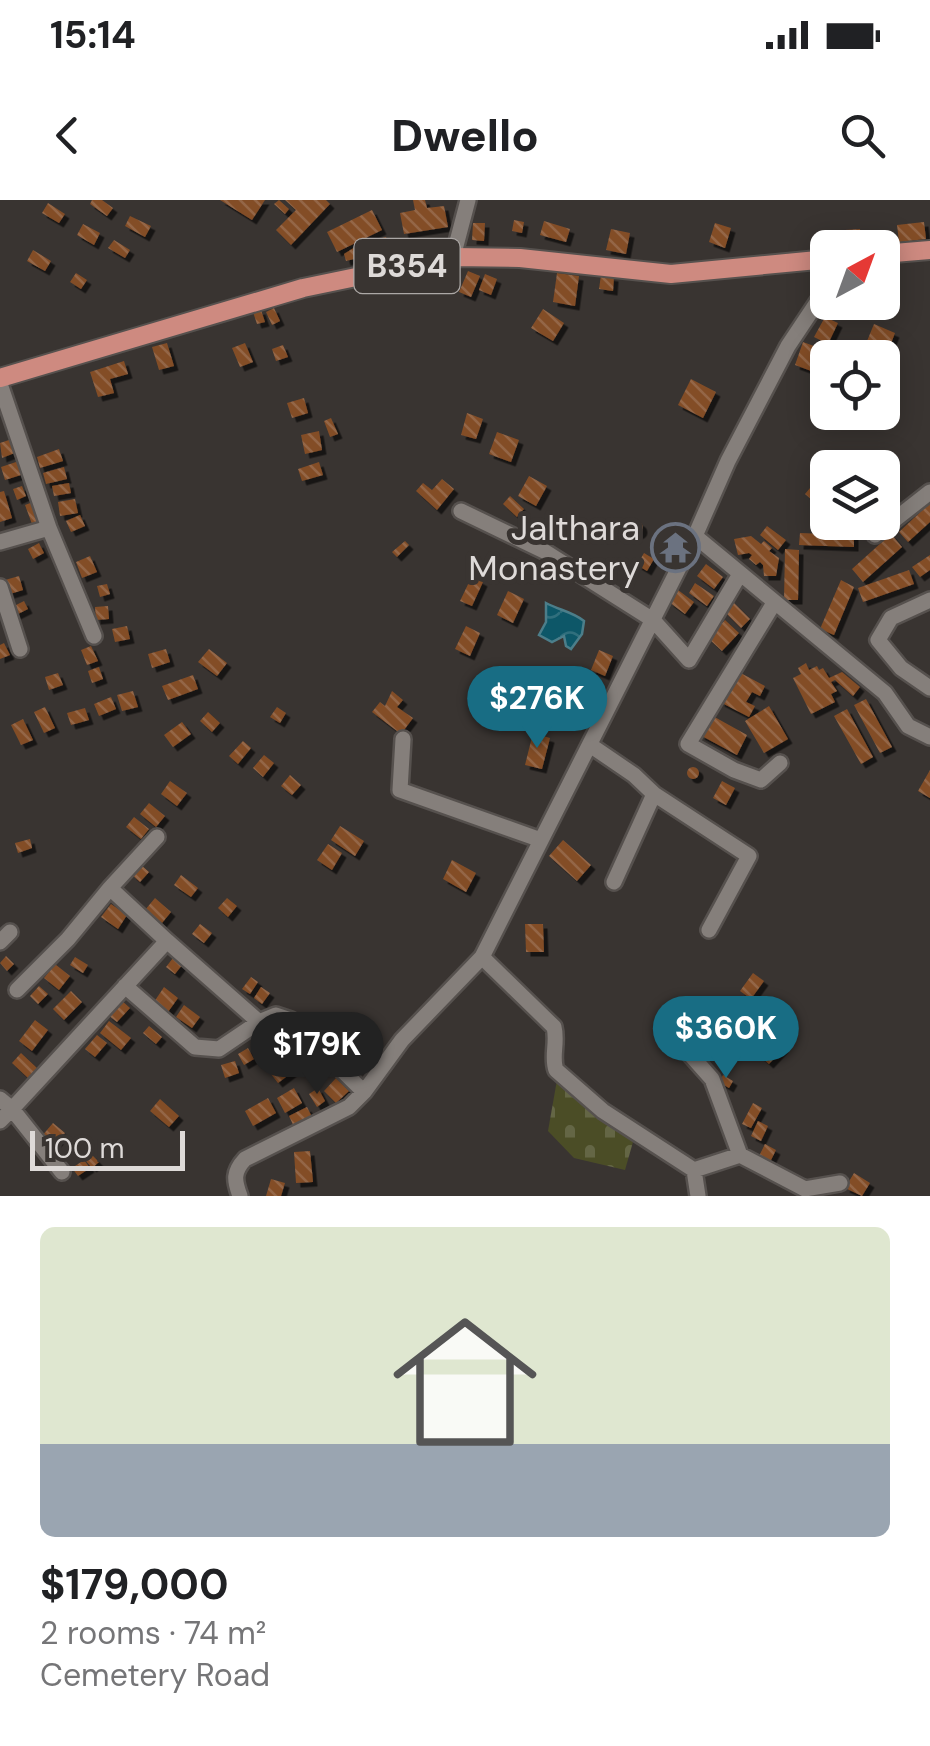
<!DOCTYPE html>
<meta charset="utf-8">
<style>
body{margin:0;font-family:"DM Sans",sans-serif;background:#f6f6f6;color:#202124;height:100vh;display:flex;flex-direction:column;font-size:38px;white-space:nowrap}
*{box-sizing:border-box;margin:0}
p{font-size:32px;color:#757577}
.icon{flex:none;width:55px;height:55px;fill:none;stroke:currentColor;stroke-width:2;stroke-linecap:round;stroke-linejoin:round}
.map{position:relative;height:996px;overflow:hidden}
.panel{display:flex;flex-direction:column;background:#fff;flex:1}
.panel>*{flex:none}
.needle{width:65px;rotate:41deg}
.buttons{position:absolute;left:810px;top:30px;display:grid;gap:20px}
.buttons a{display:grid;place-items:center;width:90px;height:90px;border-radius:15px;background:#fff;box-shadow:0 5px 25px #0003;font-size:50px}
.scale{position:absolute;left:30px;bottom:25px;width:155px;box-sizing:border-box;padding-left:10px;border:5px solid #dedad8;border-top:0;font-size:28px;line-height:35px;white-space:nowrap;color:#dedad8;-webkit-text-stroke:8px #393431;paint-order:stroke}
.price{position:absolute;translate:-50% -85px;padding:0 22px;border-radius:35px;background:#186d84;color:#fff;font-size:32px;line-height:65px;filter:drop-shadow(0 2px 5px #0008)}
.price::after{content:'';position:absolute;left:50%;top:60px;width:30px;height:22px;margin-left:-15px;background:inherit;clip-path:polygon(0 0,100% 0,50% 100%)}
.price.on{background:#222;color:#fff}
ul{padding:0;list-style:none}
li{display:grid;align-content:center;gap:20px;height:530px;padding:0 40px}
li+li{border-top:2px solid #e0e0e0}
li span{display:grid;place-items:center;height:310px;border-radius:15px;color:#555}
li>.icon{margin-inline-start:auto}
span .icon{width:180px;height:180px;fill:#fffc;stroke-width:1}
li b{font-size:42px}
.status{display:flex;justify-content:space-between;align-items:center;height:70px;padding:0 50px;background:#fff;direction:ltr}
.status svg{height:28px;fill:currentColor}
header{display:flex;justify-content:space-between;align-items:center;height:130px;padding:0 40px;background:#fff;font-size:45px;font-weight:800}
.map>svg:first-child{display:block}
.cemetery{fill:url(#cemetery-stones)}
.water{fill:url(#water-waves);stroke:#4c7e8a;stroke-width:2.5}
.building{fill:url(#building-back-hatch);filter:url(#shadow)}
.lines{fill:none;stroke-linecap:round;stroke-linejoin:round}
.minor-casing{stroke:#56514e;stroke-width:20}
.major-casing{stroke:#56514e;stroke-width:22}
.minor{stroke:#857f7b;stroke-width:15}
.major{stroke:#ce8a80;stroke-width:18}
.labels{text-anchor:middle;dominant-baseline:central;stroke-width:10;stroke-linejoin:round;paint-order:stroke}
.shield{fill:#393431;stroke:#aca8a6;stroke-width:2.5}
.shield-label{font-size:32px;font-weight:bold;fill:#dedad8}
.poi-label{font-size:35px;fill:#dedad8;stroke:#393431;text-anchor:end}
</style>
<div class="status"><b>15:14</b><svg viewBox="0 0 49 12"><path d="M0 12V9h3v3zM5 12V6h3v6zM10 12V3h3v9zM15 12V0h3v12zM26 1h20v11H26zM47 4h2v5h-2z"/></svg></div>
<header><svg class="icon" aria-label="back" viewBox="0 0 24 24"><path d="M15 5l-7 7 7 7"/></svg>Dwello<svg class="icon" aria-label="search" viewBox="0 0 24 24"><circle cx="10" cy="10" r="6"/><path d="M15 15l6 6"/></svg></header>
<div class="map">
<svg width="930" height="996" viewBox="0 0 930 996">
<defs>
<pattern id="cemetery-stones" width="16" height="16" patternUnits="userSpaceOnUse" patternTransform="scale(2.5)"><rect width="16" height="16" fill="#4b4d26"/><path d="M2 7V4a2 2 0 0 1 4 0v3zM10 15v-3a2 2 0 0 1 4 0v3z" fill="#646645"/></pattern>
<pattern id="water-waves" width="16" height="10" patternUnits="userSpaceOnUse" patternTransform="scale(2.5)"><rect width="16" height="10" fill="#0d5768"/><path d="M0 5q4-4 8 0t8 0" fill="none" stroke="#306f7d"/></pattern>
<pattern id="building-back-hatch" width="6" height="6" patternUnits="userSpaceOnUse" patternTransform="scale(2.5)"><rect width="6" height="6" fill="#834d27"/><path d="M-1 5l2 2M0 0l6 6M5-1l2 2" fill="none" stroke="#946646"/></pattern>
<filter id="shadow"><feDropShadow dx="4.5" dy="4.5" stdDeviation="0" flood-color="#0009"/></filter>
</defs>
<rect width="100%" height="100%" fill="#393431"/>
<path class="cemetery" d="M 557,880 L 635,935 L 625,970 L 574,958 L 548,931 Z"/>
<path class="water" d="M 546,403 C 559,410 573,412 584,421 L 582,434 L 571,449 L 566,446 L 564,436 L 552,442 L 539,435 L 546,422 Z"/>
<path class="building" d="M 92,0 L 102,0 L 113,8 L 107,16 L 90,4 Z
M 220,0 L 265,0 L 252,20 Z
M 279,0 L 289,9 L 285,14 L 274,4 Z
M 285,0 L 326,0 L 330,4 L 291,45 L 276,30 L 296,10 Z
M 413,0 L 425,0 L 427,8 L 444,6 L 448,27 L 404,34 L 400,13 L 415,10 Z
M 48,3 L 65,14 L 59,23 L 42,13 Z
M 372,10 L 382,30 L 337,52 L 327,32 Z
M 130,16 L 151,26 L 145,37 L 125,26 Z
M 514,20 L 524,22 L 522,33 L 512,31 Z
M 544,21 L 570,29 L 566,42 L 540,35 Z
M 924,22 L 926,39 L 899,42 L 897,25 Z
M 473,23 L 485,23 L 484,41 L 472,40 Z
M 715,23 L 731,28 L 725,48 L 709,42 Z
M 83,24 L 100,33 L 94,45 L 77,35 Z
M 611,29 L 630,33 L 626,54 L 606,50 Z
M 860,29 L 861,43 L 846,44 L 845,30 Z
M 386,37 L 390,50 L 346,61 L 344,54 L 360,44 Z
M 114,40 L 130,50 L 125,58 L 108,48 Z
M 33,50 L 51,61 L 45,71 L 27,61 Z
M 468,71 L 480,76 L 471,97 L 459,92 Z
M 76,73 L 87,80 L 81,89 L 70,82 Z
M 557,73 L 579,76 L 575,106 L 553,102 Z
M 485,74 L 497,79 L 491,95 L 479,90 Z
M 601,75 L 614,77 L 613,91 L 599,89 Z
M 274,108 L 280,121 L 272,125 L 266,112 Z
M 543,109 L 564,123 L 553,141 L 531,128 Z
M 261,110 L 265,122 L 257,124 L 253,112 Z
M 825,117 L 838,123 L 828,144 L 814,137 Z
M 874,124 L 895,133 L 887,154 L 865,146 Z
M 803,142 L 822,149 L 814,172 L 795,165 Z
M 167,143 L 174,166 L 159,170 L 152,147 Z
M 245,143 L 253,162 L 240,167 L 232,148 Z
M 283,145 L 288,157 L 276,161 L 272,149 Z
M 124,161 L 128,174 L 110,179 L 114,193 L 98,197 L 90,172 Z
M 882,178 L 894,182 L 886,207 L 882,205 Z
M 691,179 L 716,192 L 703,218 L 678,205 Z
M 304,198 L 308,213 L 292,218 L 287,203 Z
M 467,213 L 483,219 L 476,239 L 461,235 Z
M 331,218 L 338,234 L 330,237 L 324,221 Z
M 319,231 L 322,250 L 305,254 L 301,235 Z
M 497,232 L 519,240 L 511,262 L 489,254 Z
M 12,239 L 17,252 L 2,258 L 0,243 Z
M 59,249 L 63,261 L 40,268 L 37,257 Z
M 19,261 L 24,274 L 5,280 L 1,267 Z
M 319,262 L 323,275 L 302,281 L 298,269 Z
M 64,267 L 67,279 L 46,284 L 43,273 Z
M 825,270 L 828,296 L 819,306 L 805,294 Z
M 529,276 L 547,286 L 536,306 L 518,296 Z
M 442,279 L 454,289 L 437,310 L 416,291 L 423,283 L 432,290 Z
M 69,283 L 71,293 L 54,296 L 52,286 Z
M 22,286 L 26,296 L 17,300 L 13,289 Z
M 4,291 L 12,318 L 0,322 L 0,292 Z
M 510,296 L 524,309 L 517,317 L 503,304 Z
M 75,299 L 78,313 L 60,316 L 58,302 Z
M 33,302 L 40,320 L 32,324 L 25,305 Z
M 930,303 L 930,322 L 908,342 L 899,332 Z
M 80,315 L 85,326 L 71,332 L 66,321 Z
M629 328a7 7 0 1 1 14 0a7 7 0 1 1-14 0Z
M 767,326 L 786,340 L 778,350 L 760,335 Z
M 800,333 L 854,335 L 854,347 L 799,345 Z
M 891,334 L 902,347 L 863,382 L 852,369 Z
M 751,336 L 761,344 L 764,341 L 772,348 L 769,351 L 779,358 L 776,376 L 764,376 L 763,365 L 760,362 L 756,365 L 749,359 L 752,355 L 749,353 L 738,355 L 734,339 Z
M 405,341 L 409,345 L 397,357 L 392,352 Z
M 39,343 L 44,353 L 33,359 L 28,349 Z
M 785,349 L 799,350 L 798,400 L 784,400 Z
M 644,353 L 654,359 L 647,371 L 637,365 Z
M 930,355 L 930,370 L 920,377 L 912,367 Z
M 90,356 L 97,372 L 82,378 L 76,362 Z
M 706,364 L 723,377 L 714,389 L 697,376 Z
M 909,370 L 914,384 L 863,402 L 858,388 Z
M 19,376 L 23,390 L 10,394 L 5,380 Z
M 472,376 L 483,382 L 472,406 L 460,401 Z
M 841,380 L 854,387 L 834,435 L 820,429 Z
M 695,383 L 714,396 L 707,406 L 689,393 Z
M 107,384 L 110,394 L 100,397 L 97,386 Z
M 678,390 L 694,402 L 685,414 L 669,402 Z
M 508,391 L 524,399 L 513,423 L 497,415 Z
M 24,401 L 28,409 L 14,416 L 10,408 Z
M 734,403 L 750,419 L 741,428 L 725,412 Z
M 108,406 L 109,419 L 96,420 L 95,407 Z
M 725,420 L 739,433 L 722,451 L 708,438 Z
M 127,426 L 130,439 L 115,442 L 112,429 Z
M 466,426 L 480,433 L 470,456 L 455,449 Z
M 4,443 L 10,455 L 0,459 L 0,445 Z
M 91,446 L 98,461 L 87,465 L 81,450 Z
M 166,449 L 170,462 L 152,468 L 148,454 Z
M 209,449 L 227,463 L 217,476 L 198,462 Z
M 599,450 L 613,456 L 605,476 L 591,470 Z
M 806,463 L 809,470 L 817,466 L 819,470 L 823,468 L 829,478 L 842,472 L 860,487 L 853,496 L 835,480 L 831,482 L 837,491 L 831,494 L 835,502 L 811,514 L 793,478 L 801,474 L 798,468 Z
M 99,467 L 103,479 L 92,483 L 88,471 Z
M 735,470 L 765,486 L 760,496 L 752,492 L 746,502 L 755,506 L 749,517 L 720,502 Z
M 58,473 L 63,485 L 49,490 L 45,477 Z
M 193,475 L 198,489 L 168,500 L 162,486 Z
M 565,485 L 583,493 L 572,517 L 554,509 Z
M 133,491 L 138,507 L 122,511 L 117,495 Z
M 392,491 L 403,500 L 397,507 L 413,518 L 401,534 L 372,512 L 380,502 L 385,506 Z
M 111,497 L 116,509 L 99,516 L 94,504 Z
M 866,499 L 892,547 L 880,553 L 854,505 Z
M 769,506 L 788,539 L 764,553 L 745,521 Z
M 45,507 L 55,528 L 44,533 L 34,512 Z
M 277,507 L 286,513 L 280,523 L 270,517 Z
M 85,508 L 89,520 L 71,525 L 67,513 Z
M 847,509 L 873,557 L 861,564 L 834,516 Z
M 208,512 L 220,523 L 212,532 L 200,521 Z
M 711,515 L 747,535 L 737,555 L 700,535 Z
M 23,519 L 33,540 L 21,545 L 11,525 Z
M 182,522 L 191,534 L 173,547 L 164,535 Z
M 533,533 L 550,538 L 542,569 L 525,565 Z
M 243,541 L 251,548 L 238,564 L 229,556 Z
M 264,555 L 274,563 L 263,577 L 253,568 Z
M687 573a6 6 0 1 1 12 0a6 6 0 1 1-12 0Z
M 930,570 L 930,598 L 918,591 Z
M 290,575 L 301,585 L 292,595 L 281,586 Z
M 170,581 L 187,593 L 177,606 L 161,594 Z
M 722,581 L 735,588 L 726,605 L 713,598 Z
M 149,603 L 165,616 L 156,627 L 140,614 Z
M 134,617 L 149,629 L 141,639 L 126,627 Z
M 340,626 L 364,641 L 355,656 L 331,640 Z
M 30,639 L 32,648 L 18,653 L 15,643 Z
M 563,640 L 591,665 L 577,681 L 549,656 Z
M 328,644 L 342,653 L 332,670 L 317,660 Z
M 452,660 L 476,673 L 466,692 L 443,679 Z
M 141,665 L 149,672 L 140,682 L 132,675 Z
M 181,675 L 198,688 L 191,697 L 174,685 Z
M 155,698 L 171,712 L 162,723 L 145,710 Z
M 227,698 L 237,706 L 228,717 L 218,708 Z
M 111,704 L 127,715 L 118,729 L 101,717 Z
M 200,724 L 212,733 L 204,743 L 192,734 Z
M 525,724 L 543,724 L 544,752 L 526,752 Z
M 6,756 L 14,764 L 7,771 L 0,763 Z
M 75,757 L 88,765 L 83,773 L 70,765 Z
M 173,758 L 182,765 L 175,774 L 166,767 Z
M 55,764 L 70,776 L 59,790 L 44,778 Z
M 753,773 L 764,781 L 751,799 L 740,791 Z
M 251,777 L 258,782 L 250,794 L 242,789 Z
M 39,786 L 48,794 L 38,804 L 30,796 Z
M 164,787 L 178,798 L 168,812 L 154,802 Z
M 261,787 L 270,793 L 262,804 L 254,798 Z
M 71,791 L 82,802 L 64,820 L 53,809 Z
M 121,800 L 130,808 L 117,822 L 108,815 Z
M 184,805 L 200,817 L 192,828 L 176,817 Z
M 718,807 L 736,822 L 727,833 L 709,818 Z
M 35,820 L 48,830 L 32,851 L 19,841 Z
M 109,821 L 131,838 L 121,850 L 100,833 Z
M 149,826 L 162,837 L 156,844 L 143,833 Z
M 284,826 L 289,837 L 278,842 L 273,831 Z
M 768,834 L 784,848 L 769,864 L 753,850 Z
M 97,835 L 107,843 L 95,857 L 85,849 Z
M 271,842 L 276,853 L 266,857 L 262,846 Z
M 248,848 L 254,859 L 244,865 L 238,854 Z
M 21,853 L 37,868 L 28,878 L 12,863 Z
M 235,861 L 239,873 L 225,878 L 221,865 Z
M 287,862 L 294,871 L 278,883 L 271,874 Z
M 723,875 L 733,881 L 729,888 L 719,882 Z
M 336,878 L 349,891 L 336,903 L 324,891 Z
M 294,888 L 302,903 L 285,913 L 277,898 Z
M 318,888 L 325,901 L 317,907 L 309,894 Z
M 268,898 L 276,913 L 253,926 L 245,911 Z
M 160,899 L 179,916 L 169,927 L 150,911 Z
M 753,903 L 762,908 L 751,928 L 742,924 Z
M 307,907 L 313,919 L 295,929 L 289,916 Z
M 758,921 L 768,926 L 761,941 L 751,936 Z
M 53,923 L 65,933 L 53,947 L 41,937 Z
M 765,944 L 776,950 L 769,964 L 758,958 Z
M 310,951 L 313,982 L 296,983 L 294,952 Z
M 91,954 L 99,962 L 92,968 L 85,960 Z
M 84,960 L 90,968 L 78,976 L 72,968 Z
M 854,973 L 870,983 L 862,996 L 845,988 Z
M 271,979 L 285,983 L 281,996 L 266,996 Z"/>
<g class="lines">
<defs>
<path id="minor" d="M 453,57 L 468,0
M 0,184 L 49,328 L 94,436
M 461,311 L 544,351 L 653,420 L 689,460 L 740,374
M 875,335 L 930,292
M 695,336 L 885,493 L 908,526 L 930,537
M 0,342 L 49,328
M 0,387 L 20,449
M 930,400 L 891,418 L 878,440 L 901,468 L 930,488
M 774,403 L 688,544 L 734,570 L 761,580 L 780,563
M 403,539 L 400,590 L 541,640
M 590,545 L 634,575 L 654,594 L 614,682
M 654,594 L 749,656 L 709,730
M 110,688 L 157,637
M 0,742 L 10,732
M 482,757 L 554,827 C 558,842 551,857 556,870 L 603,911 L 694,970 L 698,996
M 125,786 L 195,847 L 219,849 L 259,822
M 17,790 L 68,739 L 110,688 L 167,741
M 688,852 L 712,879 L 740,955 L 805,989 L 840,983
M 0,899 L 12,909 L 167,741 L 259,822 L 276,815 L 291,820 L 364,892
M 0,921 L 12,909 L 62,972
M 694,970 L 740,955
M 240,996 C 234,980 233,972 245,959 L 349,907 L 364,892 L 402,840 L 482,757 L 695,336 L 728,261 L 788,146 L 828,86"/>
<path id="major" d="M 882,54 L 930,50
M 0,178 L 303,88 L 453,57 L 520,58 L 671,74 L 828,59"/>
</defs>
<use href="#minor" class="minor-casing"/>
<use href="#major" class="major-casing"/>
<use href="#minor" class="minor"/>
<use href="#major" class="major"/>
</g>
<defs>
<symbol id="temple-ring" viewBox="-11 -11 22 22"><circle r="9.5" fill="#393431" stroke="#6b7280" stroke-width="1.5"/><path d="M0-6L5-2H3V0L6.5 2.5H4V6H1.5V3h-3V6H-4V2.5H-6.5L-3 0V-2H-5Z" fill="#6b7280"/></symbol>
</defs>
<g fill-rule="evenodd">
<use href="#temple-ring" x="648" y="320" width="55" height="55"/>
</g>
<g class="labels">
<rect class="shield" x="354.5" y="39" width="105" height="54" rx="8"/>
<g class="shield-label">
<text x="407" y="66">B354</text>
</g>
<g class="poi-label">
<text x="640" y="328">Jalthara<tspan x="640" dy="40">Monastery</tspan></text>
</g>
</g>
</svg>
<div class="buttons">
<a><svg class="needle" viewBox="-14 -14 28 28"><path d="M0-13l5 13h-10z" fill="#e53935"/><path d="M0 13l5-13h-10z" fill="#757577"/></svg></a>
<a><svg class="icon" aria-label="locate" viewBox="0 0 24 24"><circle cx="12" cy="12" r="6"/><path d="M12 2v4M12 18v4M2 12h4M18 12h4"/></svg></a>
<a><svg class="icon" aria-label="layers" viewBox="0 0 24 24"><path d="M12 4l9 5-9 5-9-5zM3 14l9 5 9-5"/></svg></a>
</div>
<div class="scale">100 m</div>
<b class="price" style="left:537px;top:551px">$276K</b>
<b class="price" style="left:726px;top:881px">$360K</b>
<b class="price on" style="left:317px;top:897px">$179K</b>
</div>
<section class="panel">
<ul>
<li><span style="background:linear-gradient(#dfe7d0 70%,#9aa5b1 0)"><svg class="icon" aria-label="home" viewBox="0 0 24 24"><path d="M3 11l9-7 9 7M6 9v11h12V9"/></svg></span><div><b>$179,000</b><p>2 rooms · 74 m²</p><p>Cemetery Road</p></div></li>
</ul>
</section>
